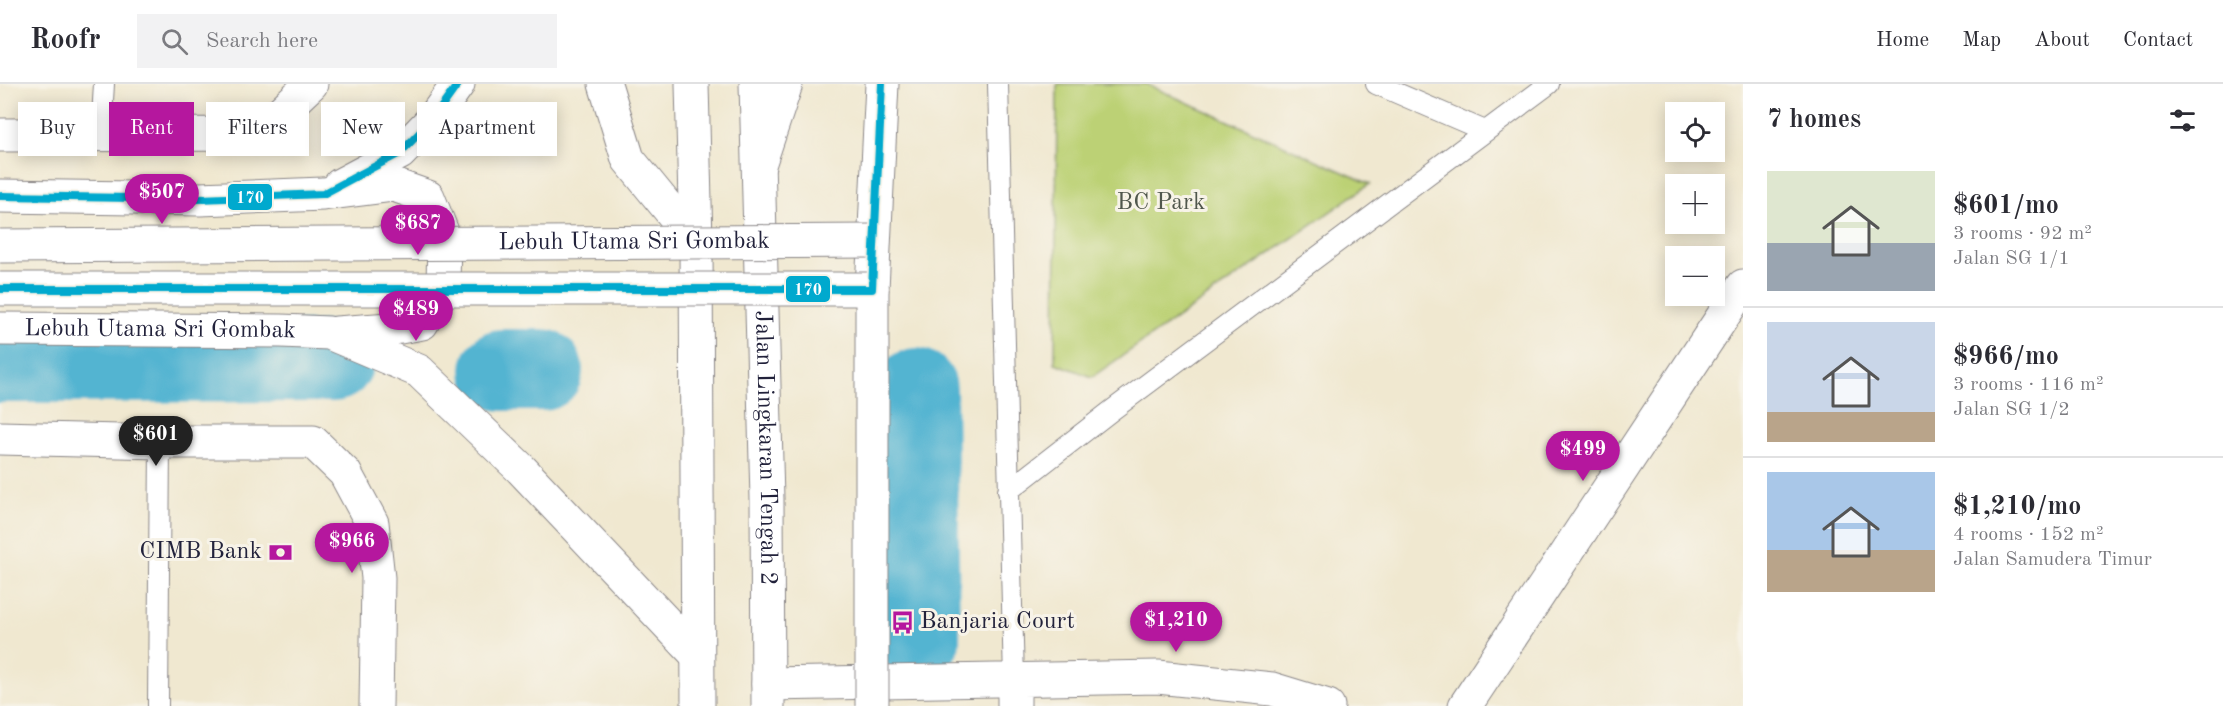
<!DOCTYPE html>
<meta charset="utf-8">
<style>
body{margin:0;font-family:"Old Standard TT",serif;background:#f2f2f3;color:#2b2b33;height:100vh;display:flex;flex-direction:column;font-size:22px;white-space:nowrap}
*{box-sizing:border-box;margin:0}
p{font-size:20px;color:#7c7c81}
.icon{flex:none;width:33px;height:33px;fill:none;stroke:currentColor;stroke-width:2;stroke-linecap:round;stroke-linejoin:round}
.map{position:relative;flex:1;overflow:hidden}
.panel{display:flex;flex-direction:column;background:#fff;width:480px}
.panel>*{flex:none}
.banner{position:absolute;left:18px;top:18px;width:570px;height:54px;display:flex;gap:12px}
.buttons{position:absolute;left:1665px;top:18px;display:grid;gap:12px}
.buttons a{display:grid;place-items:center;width:60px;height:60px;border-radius:0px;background:#fff;box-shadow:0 3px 15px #0003;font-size:30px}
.price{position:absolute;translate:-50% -51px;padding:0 14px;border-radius:21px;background:#b5179e;color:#fff;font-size:20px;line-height:39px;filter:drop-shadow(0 2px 3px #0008)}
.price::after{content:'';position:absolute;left:50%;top:36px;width:18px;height:14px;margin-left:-9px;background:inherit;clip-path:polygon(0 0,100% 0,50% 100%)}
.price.current{background:#222;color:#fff}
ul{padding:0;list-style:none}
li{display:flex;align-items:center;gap:18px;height:150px;padding:0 24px}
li+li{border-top:2px solid #e1e1e2}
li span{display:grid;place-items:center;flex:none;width:168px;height:120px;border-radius:0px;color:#555}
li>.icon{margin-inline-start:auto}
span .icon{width:72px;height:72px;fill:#fffc;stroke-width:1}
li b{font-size:26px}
h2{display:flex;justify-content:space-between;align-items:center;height:72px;padding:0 24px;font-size:26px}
.pill{padding:0 21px;border-radius:0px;background:#fff;box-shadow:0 3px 15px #0003;font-size:21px;line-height:54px}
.pill.current{background:#b5179e;color:#fff}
header{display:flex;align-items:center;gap:36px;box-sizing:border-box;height:84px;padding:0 30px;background:#fff;border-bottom:2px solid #e1e1e2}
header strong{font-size:28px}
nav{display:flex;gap:33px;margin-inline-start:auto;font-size:21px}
.search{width:420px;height:54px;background:#f2f2f3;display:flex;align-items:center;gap:15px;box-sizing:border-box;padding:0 21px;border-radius:0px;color:#7c7c81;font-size:22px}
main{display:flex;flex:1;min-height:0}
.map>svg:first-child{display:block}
.green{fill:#bcd175;stroke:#6f7a58;stroke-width:1.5}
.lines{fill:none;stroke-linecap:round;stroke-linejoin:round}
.river{stroke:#53b4d1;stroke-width:82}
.service-casing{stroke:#898586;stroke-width:22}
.minor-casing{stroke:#898586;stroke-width:35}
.tertiary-casing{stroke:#898586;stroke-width:35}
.primary-casing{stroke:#898586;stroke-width:35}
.trunk-casing{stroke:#898586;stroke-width:35}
.service{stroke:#fff;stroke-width:20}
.minor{stroke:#fff;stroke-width:33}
.tertiary{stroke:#fff;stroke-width:33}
.primary{stroke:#fff;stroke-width:33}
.trunk{stroke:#fff;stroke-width:33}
.tertiary-bridge-casing{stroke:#898586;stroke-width:35;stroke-linecap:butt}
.primary-bridge-casing{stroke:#898586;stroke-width:35;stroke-linecap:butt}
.tertiary-bridge{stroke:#fff;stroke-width:33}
.primary-bridge{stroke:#fff;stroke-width:33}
.bus-1-casing{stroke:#f7f3e8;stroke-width:12}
.bus-1{stroke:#00a9ce;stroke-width:8}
.labels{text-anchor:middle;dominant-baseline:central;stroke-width:6;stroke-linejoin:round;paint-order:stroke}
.park-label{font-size:24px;fill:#50574c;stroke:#f7f3e8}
.street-label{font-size:24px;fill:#22223b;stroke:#f7f3e8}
.poi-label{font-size:24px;fill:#22223b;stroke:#f7f3e8;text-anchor:end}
.line-badge{stroke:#f7f3e8;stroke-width:2}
.badge-label{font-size:16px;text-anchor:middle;font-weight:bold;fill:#fff}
</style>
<header>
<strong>Roofr</strong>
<div class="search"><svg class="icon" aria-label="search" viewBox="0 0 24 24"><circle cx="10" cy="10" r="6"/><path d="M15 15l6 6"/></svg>Search here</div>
<nav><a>Home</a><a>Map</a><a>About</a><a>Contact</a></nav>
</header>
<main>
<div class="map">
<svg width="1743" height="622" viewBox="0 0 1743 622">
<rect width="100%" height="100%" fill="#f7f3e8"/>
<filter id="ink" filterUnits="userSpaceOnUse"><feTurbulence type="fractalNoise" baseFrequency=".0167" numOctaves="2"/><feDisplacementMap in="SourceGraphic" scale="12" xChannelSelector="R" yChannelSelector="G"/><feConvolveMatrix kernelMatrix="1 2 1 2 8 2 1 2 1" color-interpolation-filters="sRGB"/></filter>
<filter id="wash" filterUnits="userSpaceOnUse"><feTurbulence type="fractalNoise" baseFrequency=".008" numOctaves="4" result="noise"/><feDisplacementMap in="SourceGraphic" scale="24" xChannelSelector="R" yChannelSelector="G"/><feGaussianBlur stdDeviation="1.35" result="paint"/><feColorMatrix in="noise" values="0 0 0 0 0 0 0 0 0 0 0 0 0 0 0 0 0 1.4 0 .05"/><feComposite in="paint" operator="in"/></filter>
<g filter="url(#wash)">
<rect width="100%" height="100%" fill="#f0e8d0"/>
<path class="green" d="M 1057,0 L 1146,0 L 1370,100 L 1092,293 L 1055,279 Z"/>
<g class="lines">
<path class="river" d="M 0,278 L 333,277
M 502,286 L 542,286
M 916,305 L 919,555"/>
</g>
</g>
<g filter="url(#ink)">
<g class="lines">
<defs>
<path id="service" d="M 998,0 L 1014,595
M 1376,0 L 1485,47
M 101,51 L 104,0
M 1008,407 L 1111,327 L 1549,0
M 158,622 L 160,358"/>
<path id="minor" d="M 0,51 L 258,50 L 311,0
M 0,354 L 160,358 L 313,358 L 345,389 L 372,439 L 378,494 L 376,622
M 1014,595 L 1014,622
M 768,600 L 1158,593 L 1272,605 L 1328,622
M 1465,622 L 1743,202"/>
<g id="tertiary">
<path d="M 340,101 L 400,69 L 433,35 L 458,0"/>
<path d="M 0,112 L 200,115 L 323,110 L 394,101 L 428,113 L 444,153 L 443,201 L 422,239 L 389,245 L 337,249"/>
<path id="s1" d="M 0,245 L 281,247 L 329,249 L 419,287 L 521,385 L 697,571"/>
</g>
<path id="primary" d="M 605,0 L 628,75 L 696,158
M 759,81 L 786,0
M 872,205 L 882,0"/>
<g id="trunk">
<path d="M 692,0 L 696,158 L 698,622"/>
<path id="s2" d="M 756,0 L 767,415 L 768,622"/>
</g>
</defs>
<use href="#service" class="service-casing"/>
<use href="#minor" class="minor-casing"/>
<use href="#tertiary" class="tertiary-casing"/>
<use href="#primary" class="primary-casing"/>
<use href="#trunk" class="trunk-casing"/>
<use href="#service" class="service"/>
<use href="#minor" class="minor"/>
<use href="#tertiary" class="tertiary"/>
<use href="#primary" class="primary"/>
<use href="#trunk" class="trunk"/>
<defs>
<g id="tertiary-bridge">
<path id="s3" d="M 0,162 L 873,157"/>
<path d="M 0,205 L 872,205"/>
</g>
<path id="primary-bridge" d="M 872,205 L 872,622"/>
</defs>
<use href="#tertiary-bridge" class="tertiary-bridge-casing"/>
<use href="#primary-bridge" class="primary-bridge-casing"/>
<use href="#tertiary-bridge" class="tertiary-bridge"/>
<use href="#primary-bridge" class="primary-bridge"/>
<defs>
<path id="bus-1" d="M 0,112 L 200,115 L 323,110 L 400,69 L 433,35 L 458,0
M 0,205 L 872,205 L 882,0"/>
</defs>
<use href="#bus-1" class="bus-1-casing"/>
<use href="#bus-1" class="bus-1"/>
</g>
</g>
<defs>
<symbol id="bank-bare" viewBox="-9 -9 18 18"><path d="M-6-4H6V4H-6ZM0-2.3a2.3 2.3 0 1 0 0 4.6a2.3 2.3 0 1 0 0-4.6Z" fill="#b5179e" stroke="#f7f3e8" stroke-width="2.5" paint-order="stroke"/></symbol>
<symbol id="bus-bare" viewBox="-9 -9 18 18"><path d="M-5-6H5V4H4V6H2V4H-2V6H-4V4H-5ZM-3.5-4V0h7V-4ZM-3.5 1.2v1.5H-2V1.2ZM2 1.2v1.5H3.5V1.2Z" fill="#b5179e" stroke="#f7f3e8" stroke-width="2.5" paint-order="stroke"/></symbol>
</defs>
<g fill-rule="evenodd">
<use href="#bank-bare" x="264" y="452" width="33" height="33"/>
<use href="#bus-bare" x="886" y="522" width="33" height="33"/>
</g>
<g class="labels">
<g class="park-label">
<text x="1161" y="119">BC Park</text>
</g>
<g class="street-label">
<text stroke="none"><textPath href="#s3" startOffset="634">Lebuh Utama Sri Gombak</textPath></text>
<text stroke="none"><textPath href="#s1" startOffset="160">Lebuh Utama Sri Gombak</textPath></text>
<text stroke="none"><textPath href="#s2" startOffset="364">Jalan Lingkaran Tengah 2</textPath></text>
</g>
<g class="poi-label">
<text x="262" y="468">CIMB Bank</text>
<text x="920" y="538" text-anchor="start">Banjaria Court</text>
</g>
</g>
<g class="line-badge">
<rect x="227" y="99" width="46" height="28" rx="6" fill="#00a9ce"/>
<rect x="785" y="191" width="46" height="28" rx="6" fill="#00a9ce"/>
</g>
<g class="badge-label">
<text x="250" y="119">170</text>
<text x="808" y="211">170</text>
</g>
</svg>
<div class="buttons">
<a><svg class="icon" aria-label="locate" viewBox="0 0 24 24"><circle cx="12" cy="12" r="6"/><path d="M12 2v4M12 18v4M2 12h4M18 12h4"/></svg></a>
<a>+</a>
<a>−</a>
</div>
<b class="price" style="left:162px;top:141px">$507</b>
<b class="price" style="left:418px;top:172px">$687</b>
<b class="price" style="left:416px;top:258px">$489</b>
<b class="price current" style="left:156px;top:383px">$601</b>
<b class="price" style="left:1583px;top:398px">$499</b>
<b class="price" style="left:352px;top:490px">$966</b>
<b class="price" style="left:1176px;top:569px">$1,210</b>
<div class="banner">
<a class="pill">Buy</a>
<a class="pill current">Rent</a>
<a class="pill">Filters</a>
<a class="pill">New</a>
<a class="pill">Apartment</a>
</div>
</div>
<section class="panel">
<h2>7 homes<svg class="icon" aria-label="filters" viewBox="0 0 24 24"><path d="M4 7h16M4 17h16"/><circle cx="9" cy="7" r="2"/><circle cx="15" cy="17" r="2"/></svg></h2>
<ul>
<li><span style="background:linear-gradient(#dfe7d0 60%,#9aa5b1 0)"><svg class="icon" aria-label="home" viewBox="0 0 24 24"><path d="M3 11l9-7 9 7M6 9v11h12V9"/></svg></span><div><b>$601/mo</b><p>3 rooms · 92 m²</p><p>Jalan SG 1/1</p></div></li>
<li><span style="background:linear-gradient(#c9d6e8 75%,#b9a48a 0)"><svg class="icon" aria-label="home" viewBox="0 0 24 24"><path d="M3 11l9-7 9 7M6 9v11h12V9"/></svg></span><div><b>$966/mo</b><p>3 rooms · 116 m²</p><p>Jalan SG 1/2</p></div></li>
<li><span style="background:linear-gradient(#a9c7e8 65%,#b9a48a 0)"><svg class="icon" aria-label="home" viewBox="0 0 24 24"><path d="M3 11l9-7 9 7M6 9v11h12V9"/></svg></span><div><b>$1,210/mo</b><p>4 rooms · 152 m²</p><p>Jalan Samudera Timur</p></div></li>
</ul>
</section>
</main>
